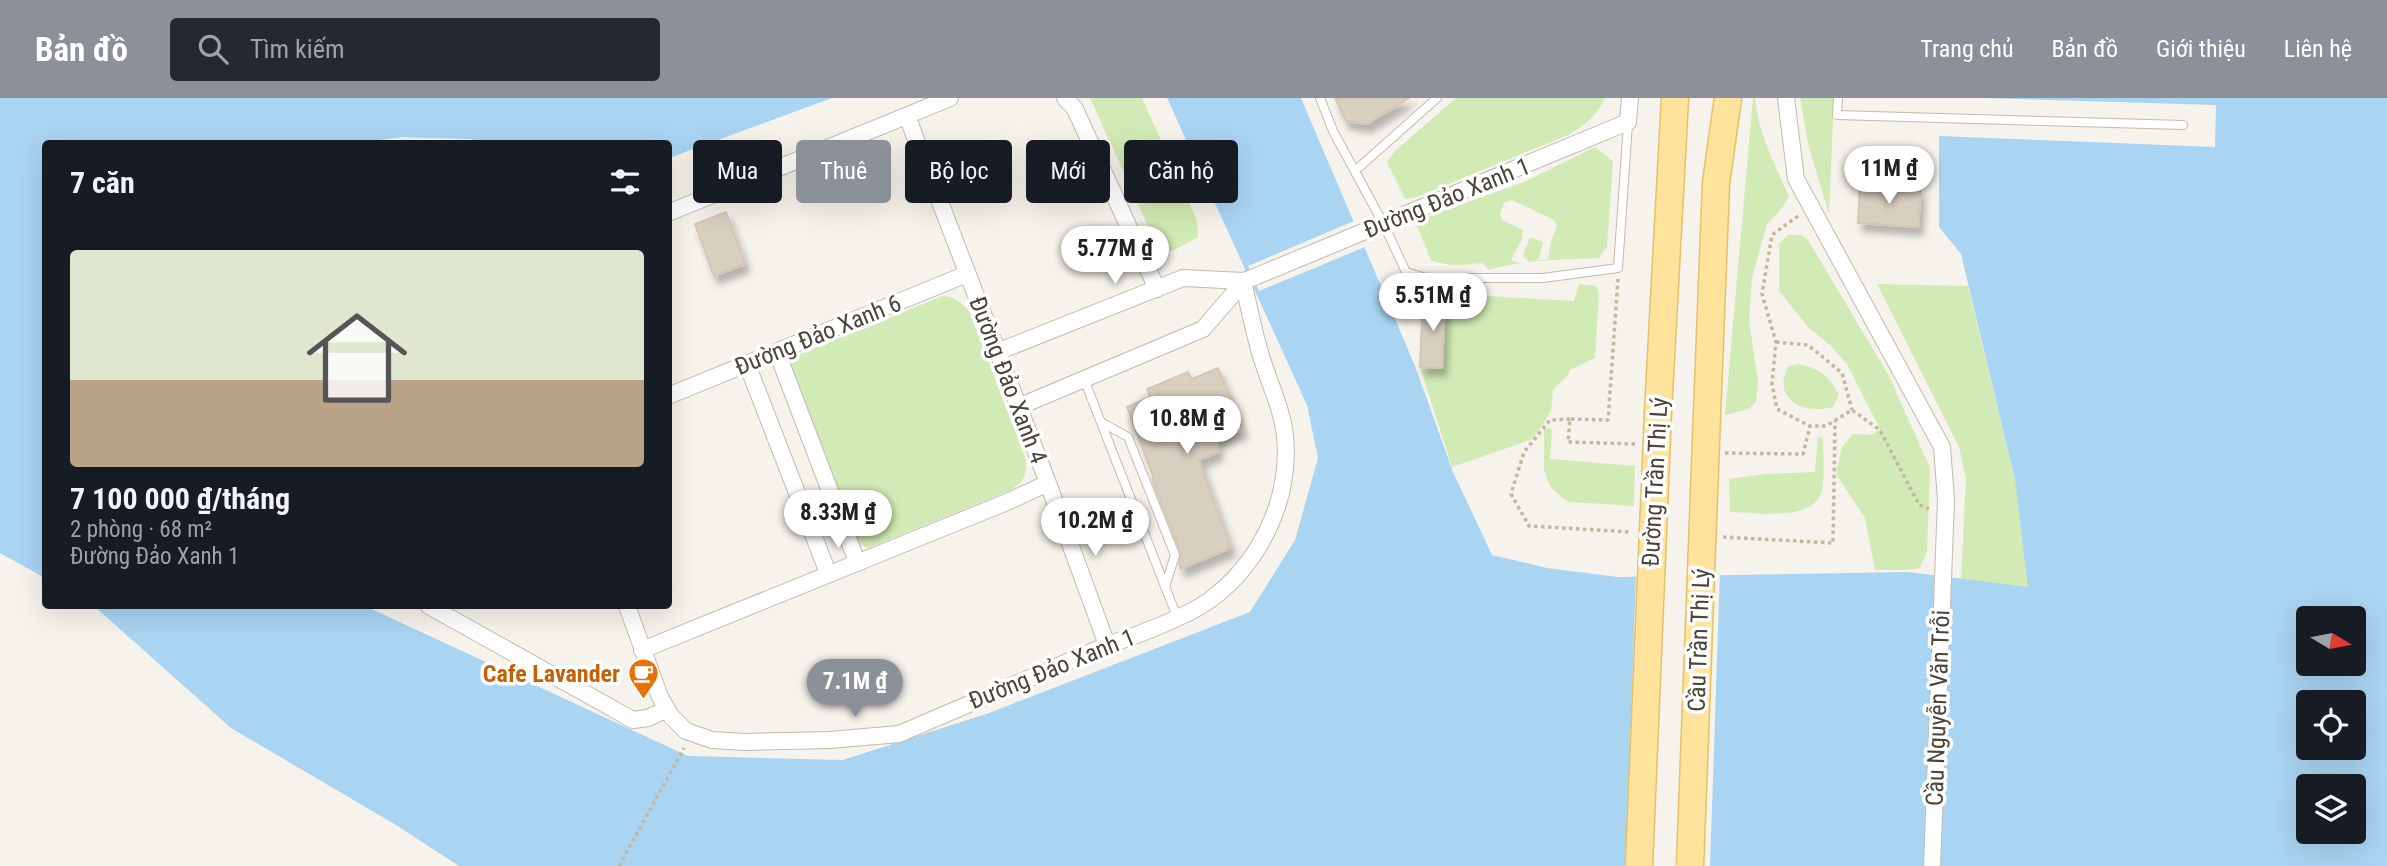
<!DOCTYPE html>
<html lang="vi">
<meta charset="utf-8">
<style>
body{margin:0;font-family:"Roboto Condensed",sans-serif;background:#242831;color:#f1f3f6;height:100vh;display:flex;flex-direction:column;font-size:26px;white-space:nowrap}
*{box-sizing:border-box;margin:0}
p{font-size:23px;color:#9ea1a6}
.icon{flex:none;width:38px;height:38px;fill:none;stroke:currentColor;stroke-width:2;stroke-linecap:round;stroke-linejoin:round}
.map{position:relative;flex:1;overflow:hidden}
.panel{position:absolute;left:42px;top:42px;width:630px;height:469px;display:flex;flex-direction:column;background:#171b24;border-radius:7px;box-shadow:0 7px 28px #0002}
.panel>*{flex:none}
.banner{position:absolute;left:693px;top:42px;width:665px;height:63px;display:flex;gap:14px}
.needle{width:46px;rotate:100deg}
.tools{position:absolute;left:2296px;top:508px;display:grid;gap:14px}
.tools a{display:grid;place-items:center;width:70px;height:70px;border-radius:7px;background:#171b24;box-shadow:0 7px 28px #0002;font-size:35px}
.price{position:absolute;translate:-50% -60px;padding:0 16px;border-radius:24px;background:#fff;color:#222;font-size:23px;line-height:46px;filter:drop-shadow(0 2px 4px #0008)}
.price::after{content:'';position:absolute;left:50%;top:42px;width:21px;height:16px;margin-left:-10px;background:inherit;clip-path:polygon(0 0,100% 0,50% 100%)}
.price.on{background:#8c9099;color:#fff}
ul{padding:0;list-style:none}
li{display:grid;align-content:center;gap:14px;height:371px;padding:0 28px}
li span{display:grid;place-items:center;height:217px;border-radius:7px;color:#555}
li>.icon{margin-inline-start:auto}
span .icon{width:126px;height:126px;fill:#fffc;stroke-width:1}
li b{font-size:30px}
h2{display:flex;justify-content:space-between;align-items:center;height:84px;padding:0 28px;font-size:30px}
.tag{padding:0 24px;border-radius:7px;background:#171b24;box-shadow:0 7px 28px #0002;font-size:24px;line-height:63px}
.tag.on{background:#8c9099;color:#fff}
header{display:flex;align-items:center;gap:42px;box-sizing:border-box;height:98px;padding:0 35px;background:#8c9099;color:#fff}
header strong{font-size:33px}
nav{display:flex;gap:38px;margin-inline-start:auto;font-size:24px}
.search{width:490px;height:63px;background:#242831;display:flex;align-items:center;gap:18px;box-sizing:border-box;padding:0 24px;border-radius:7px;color:#9ea1a6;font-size:26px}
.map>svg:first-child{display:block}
.green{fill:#d2eab5;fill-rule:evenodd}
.water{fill:#a9d4f2;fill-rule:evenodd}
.pier{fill:#f6f3ec}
.building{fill:#d8cfc1;stroke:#d3c7b4;stroke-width:2;filter:url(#shadow)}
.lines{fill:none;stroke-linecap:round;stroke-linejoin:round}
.lane-casing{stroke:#c2bbae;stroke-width:10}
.street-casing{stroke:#c2bbae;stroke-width:18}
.primary-casing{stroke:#e6c16a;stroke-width:29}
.path{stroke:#c4b79f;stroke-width:3.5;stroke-dasharray:3.5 3.5;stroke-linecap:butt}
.lane{stroke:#fff;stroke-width:8}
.street{stroke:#fff;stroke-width:16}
.primary{stroke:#ffe39c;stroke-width:26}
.primary-bridge-casing{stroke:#e6c16a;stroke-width:29;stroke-linecap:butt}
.primary-bridge{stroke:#ffe39c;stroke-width:26}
.labels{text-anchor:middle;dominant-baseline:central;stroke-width:7;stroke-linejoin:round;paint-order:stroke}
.street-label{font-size:24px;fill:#4b4439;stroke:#fff}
.food-label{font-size:24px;font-weight:bold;fill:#c56008;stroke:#fff;text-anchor:end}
</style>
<header>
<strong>Bản đồ</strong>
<div class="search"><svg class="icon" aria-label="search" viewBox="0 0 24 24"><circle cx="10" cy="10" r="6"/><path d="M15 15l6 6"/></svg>Tìm kiếm</div>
<nav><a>Trang chủ</a><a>Bản đồ</a><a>Giới thiệu</a><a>Liên hệ</a></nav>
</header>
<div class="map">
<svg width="2387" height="768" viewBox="0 0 2387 768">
<defs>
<filter id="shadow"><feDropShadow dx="4.5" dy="8" stdDeviation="3.5" flood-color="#0004"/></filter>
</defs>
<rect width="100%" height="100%" fill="#f6f3ec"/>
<path class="green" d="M 1090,0 L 1142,0 L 1197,122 L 1198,139 L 1172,153 L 1158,150 Z
M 1456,0 L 1605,0 C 1597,17 1585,28 1568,37 L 1417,99 L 1405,101 L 1387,64 L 1395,53 Z
M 1753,0 L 1755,0 C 1758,34 1775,68 1789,98 L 1782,110 L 1767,126 L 1752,180 L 1749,222 L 1758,284 L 1756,304 L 1749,311 L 1725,317 Z
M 1800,0 L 1834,0 L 1829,116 L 1808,46 Z
M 1595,49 L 1613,63 L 1607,149 L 1599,160 C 1563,162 1525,161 1489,172 L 1482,165 C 1464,167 1447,169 1431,162 L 1417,128 L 1426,119 L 1524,84 ZM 1512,102 L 1554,122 L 1557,128 L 1551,143 L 1548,161 L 1533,163 L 1539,161 L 1543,144 L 1530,139 L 1523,158 L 1529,164 L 1518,165 L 1511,162 L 1522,141 L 1523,132 L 1502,122 L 1500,115 L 1504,105 Z
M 1788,137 L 1802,137 L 1808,142 L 1889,278 L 1930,370 L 1927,453 L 1920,470 L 1907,472 L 1875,472 L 1865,420 L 1836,376 L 1842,349 L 1853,336 L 1872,337 L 1880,331 L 1847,266 L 1832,249 L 1808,229 L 1779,193 L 1779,146 Z
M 1461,183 L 1467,188 L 1469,197 L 1574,203 L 1579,186 L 1596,188 L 1599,195 L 1595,260 L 1570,272 L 1569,276 L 1553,292 L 1551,313 L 1533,341 L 1452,369 L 1420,269 L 1424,193 Z
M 1877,186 L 1968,188 L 2015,382 L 2029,489 L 1961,482 L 1966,381 L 1959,349 Z
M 943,198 C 954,199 961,204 969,213 L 1026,362 C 1028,376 1023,384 1011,392 L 868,450 L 855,444 L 787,271 L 802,255 Z
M 1797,266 C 1817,269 1830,278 1839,296 L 1833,309 C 1805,317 1771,302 1788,269 Z
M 1548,330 L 1552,331 L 1550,361 L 1635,368 L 1634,408 L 1568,404 L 1558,396 L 1550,388 L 1544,372 L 1544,332 Z
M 1818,339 L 1823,340 C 1823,354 1826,389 1819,400 C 1803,423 1754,414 1730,414 L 1729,381 L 1766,376 L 1815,374 Z"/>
<path class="water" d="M 0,0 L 832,0 L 669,60 L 668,46 L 492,46 L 470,41 L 402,39 L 349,46 L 46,46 L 45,480 L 0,455 Z
M 1167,0 L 1301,0 L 1415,268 L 1453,374 L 1492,457 L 1547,470 L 1618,479 L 1908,474 L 2028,489 L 2015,382 L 1961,156 L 1939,129 L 1939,38 L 2215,49 L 2216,7 L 1981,0 L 2387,0 L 2387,768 L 459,768 L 396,727 L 231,630 L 94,508 L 365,508 L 688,658 L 843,662 L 989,615 L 1250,514 L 1295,442 L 1318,360 L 1307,307 ZM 2308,520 L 2354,520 L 2354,565 L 2308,565 ZM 2308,604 L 2354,604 L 2354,649 L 2308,649 ZM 2308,688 L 2354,688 L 2354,733 L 2308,733 Z"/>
<path class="pier" d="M 1354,123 L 1365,149 L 1259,193 L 1248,168 Z
M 1720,473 L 1710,768 L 1626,768 L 1636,475 Z"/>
<path class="building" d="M 1335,0 L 1409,0 L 1367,26 L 1346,23 Z
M 1860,87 L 1921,91 L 1918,129 L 1858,125 Z
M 726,114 L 745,166 L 714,178 L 695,126 Z
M 1423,199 L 1445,200 L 1442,270 L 1420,269 Z
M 1218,270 L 1243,332 L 1216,343 L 1219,354 L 1199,362 L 1231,450 L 1181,471 L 1179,466 L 1181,455 L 1152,381 L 1154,380 L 1127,309 L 1150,299 L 1147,291 L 1188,274 L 1192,281 Z"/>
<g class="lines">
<defs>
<path id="lane" d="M 1320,0 L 1333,33 L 1384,127 L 1406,174 L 1426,180 L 1543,180 L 1618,170 L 1628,25
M 1838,0 L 1837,17 L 2183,27
M 1356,72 L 1437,0
M 1084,281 L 1177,519
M 1101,324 L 1128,339 L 1175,457 L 1165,489"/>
<path id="street" d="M 1065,0 L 1075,11 L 1157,191
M 1786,0 L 1796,81 L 1942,349 L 1946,402 L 1932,768
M 907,18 L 1048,385 L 1107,547
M 668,115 L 950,0
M 777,254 L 857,464
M 997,254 L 1183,180 L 1243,183 L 1252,180 L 1628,24 L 1630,0
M 747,266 L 828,475
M 668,298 L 967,176
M 1018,309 L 1203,231 L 1234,195 L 1243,183
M 429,508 L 633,622 L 648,620 L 667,611
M 627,508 L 660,599 L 671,618 L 686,633 L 712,642 L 745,644 L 830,642 L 899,636 L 1107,547 C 1136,538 1186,519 1210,502 C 1261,464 1291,401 1285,338 C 1282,311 1270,287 1262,261 C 1254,236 1249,209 1243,183
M 642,552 L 1007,404 L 1048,385"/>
<path id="primary" d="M 1658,314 L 1675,0
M 1707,316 L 1716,85 L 1728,0"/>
</defs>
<use href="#lane" class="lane-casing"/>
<use href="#street" class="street-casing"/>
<use href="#primary" class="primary-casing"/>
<path class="path" d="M 1798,118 L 1772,137 L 1762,196 L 1776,244 L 1772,286 L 1777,311 L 1810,328
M 1618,181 L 1608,322 L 1570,321 L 1568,344 L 1637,346
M 1776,244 L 1808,247 L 1842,275 L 1852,312
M 1570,321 L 1550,322 L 1524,354 L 1511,396 L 1529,428 L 1631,434
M 1725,355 L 1803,356 L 1810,328 L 1826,328 L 1852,312 L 1880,332 L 1919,407 L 1929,411
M 1723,439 L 1833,445 L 1835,323
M 619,768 L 684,650"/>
<use href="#lane" class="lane"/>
<use href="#street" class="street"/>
<use href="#primary" class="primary"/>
<defs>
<path id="primary-bridge" d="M 1639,768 L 1658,314
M 1690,768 L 1707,316"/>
</defs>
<use href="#primary-bridge" class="primary-bridge-casing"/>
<use href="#primary-bridge" class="primary-bridge"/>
</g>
<defs>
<symbol id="cafe-pin" viewBox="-11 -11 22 30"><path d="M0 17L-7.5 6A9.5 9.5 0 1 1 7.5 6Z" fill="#e8710a" stroke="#fff"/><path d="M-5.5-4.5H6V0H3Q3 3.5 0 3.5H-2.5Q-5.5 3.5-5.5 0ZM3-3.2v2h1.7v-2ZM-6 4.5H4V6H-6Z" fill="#fff"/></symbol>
</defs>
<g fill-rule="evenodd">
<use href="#cafe-pin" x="626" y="558" width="35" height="47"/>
</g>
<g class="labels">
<g class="street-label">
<text transform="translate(1447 100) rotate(-22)">Đường Đảo Xanh 1</text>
<text transform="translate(818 237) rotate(-22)">Đường Đảo Xanh 6</text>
<text transform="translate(1008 282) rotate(69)">Đường Đảo Xanh 4</text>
<text transform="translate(1655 384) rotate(-87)">Đường Trần Thị Lý</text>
<text transform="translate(1699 542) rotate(-88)">Cầu Trần Thị Lý</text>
<text transform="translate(1052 571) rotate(-22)">Đường Đảo Xanh 1</text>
<text transform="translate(1938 610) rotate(-88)">Cầu Nguyễn Văn Trỗi</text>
</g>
<g class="food-label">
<text x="620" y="576">Cafe Lavander</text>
</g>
</g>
</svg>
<div class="tools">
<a><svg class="needle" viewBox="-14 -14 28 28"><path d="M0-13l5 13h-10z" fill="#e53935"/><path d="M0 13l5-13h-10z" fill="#9ea1a6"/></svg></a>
<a><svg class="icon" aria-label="locate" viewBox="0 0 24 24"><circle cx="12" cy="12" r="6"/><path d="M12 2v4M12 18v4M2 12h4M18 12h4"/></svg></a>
<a><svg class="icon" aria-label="layers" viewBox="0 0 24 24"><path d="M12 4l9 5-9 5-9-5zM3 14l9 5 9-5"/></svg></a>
</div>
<b class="price" style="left:1889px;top:108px">11M ₫</b>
<b class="price" style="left:1115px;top:188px">5.77M ₫</b>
<b class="price" style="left:1433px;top:235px">5.51M ₫</b>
<b class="price" style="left:1187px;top:358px">10.8M ₫</b>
<b class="price" style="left:838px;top:452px">8.33M ₫</b>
<b class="price" style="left:1095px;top:460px">10.2M ₫</b>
<b class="price on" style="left:855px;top:621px">7.1M ₫</b>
<div class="banner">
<a class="tag">Mua</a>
<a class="tag on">Thuê</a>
<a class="tag">Bộ lọc</a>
<a class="tag">Mới</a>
<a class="tag">Căn hộ</a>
</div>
<section class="panel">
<h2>7 căn<svg class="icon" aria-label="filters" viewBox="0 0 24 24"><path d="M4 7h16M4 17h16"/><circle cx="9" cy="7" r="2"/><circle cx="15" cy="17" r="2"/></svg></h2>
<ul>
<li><span style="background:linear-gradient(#dfe7d0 60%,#b9a48a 0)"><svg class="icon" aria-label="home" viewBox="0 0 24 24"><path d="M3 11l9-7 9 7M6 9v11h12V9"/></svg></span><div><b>7 100 000 ₫/tháng</b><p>2 phòng · 68 m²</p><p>Đường Đảo Xanh 1</p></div></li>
</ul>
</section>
</div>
